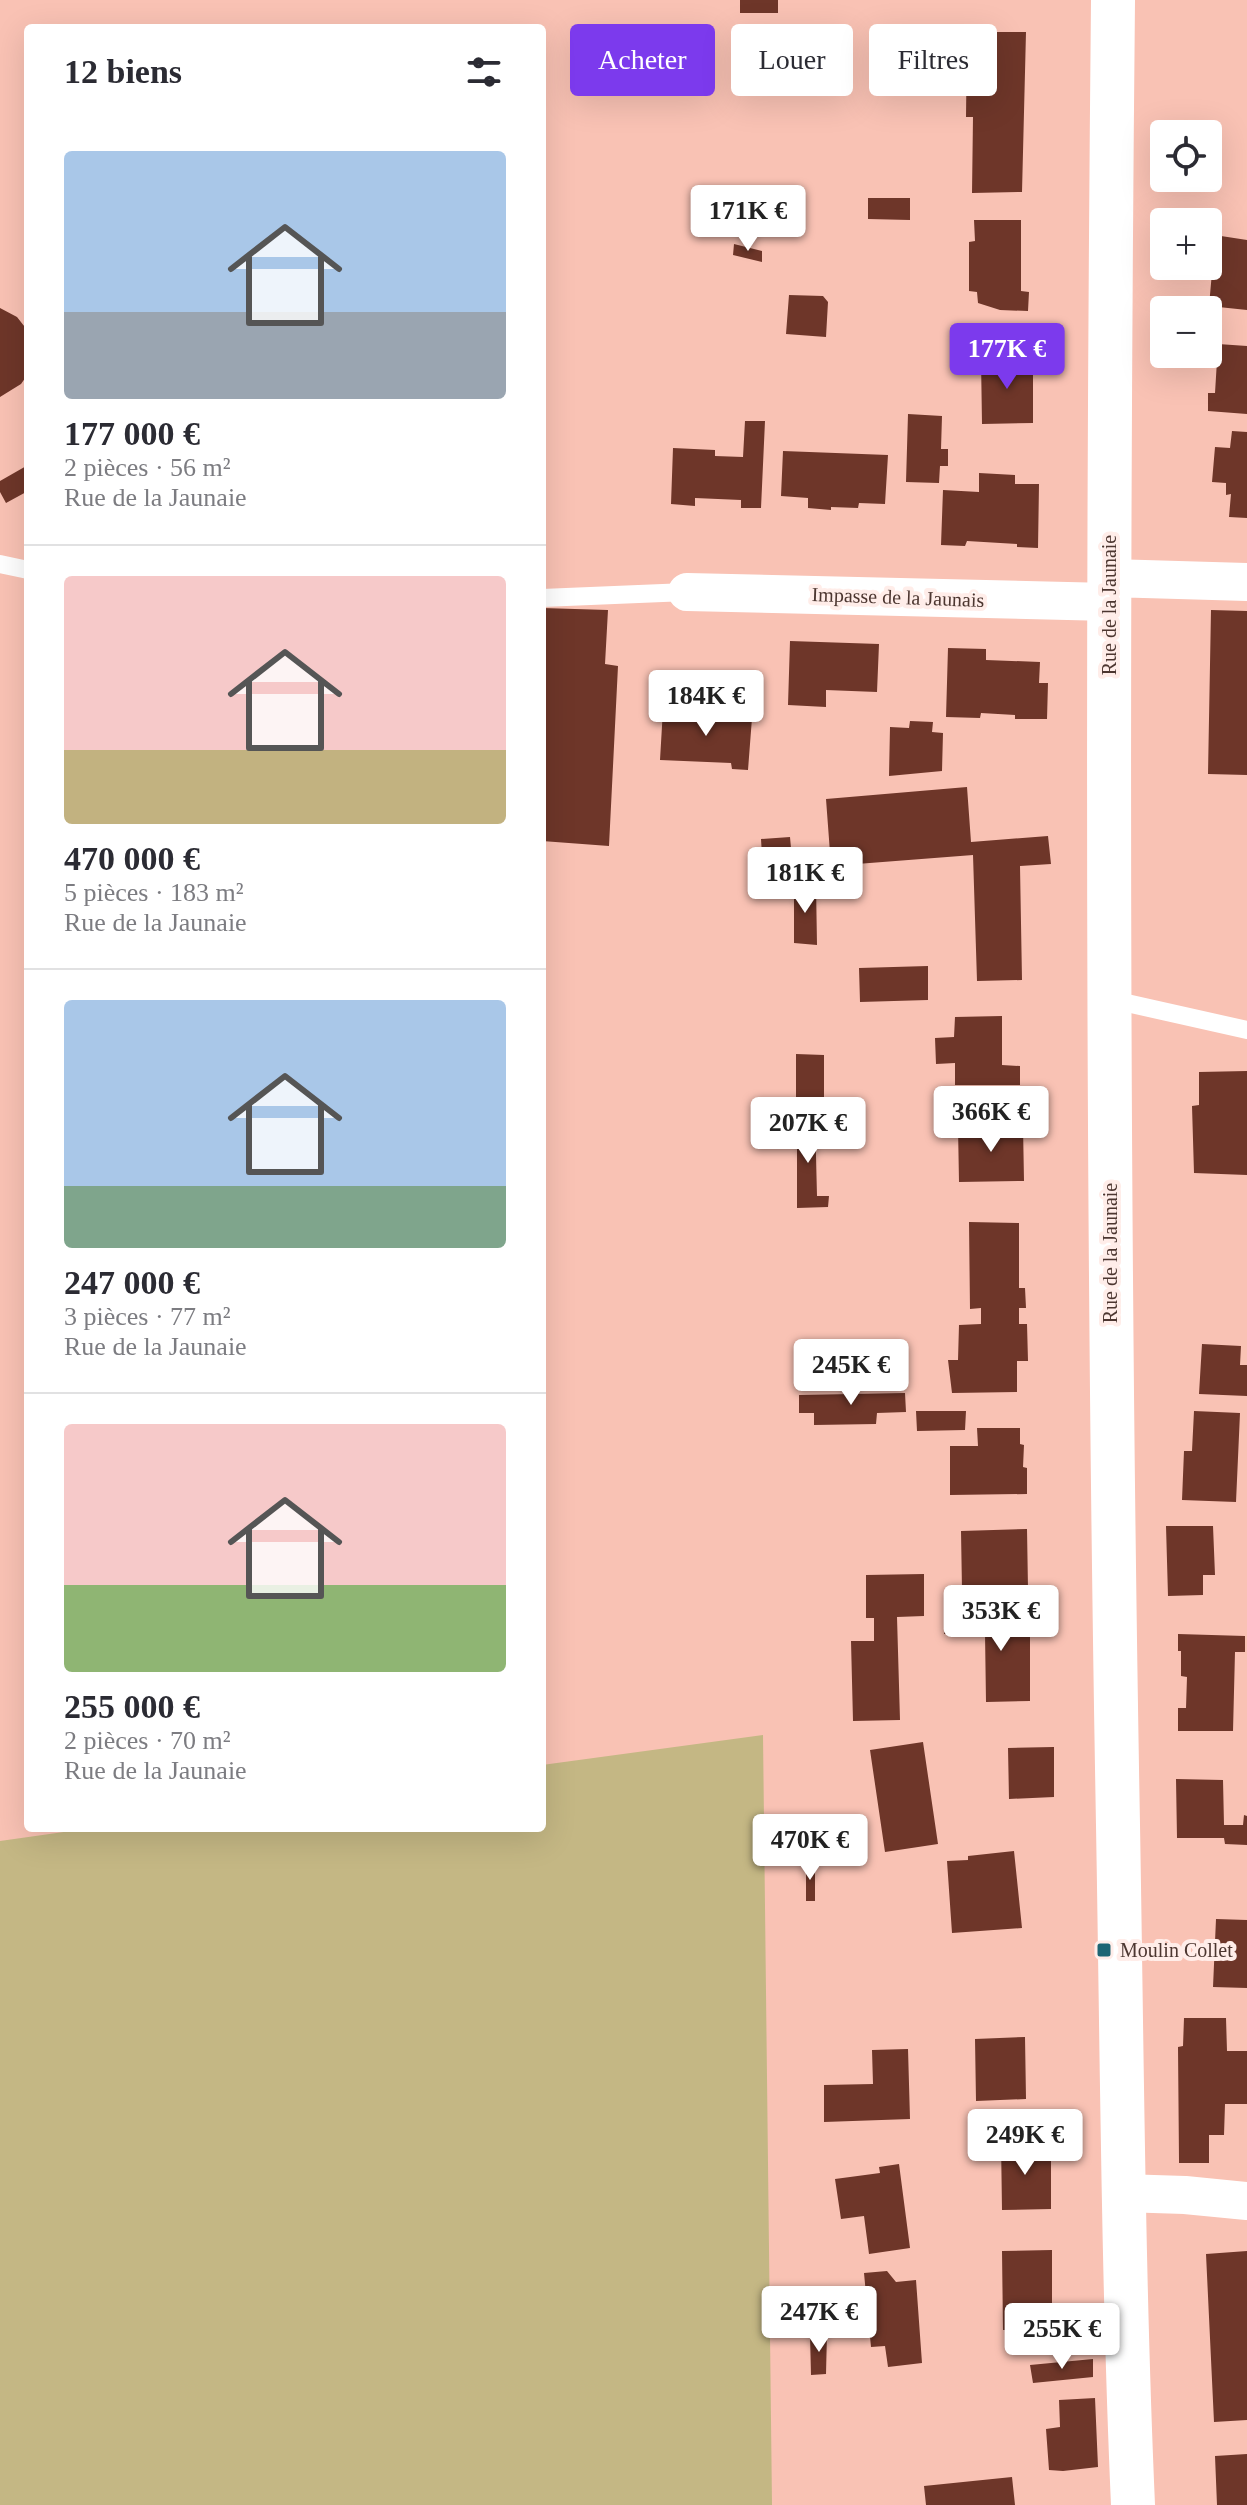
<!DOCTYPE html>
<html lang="fr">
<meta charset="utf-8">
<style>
body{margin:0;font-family:"Times New Roman",serif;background:#f2f2f3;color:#2b2b33;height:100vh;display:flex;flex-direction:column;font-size:30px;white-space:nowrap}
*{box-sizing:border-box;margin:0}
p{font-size:26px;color:#7c7c81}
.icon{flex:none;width:44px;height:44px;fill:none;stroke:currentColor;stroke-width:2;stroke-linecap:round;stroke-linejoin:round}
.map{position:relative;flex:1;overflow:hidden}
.drawer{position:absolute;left:24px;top:24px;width:522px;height:1808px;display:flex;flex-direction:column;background:#fff;border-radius:8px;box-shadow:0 8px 32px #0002}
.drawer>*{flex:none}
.banner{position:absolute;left:570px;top:24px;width:556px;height:72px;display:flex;gap:16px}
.tools{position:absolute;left:1150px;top:120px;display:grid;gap:16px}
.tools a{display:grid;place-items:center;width:72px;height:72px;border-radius:8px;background:#fff;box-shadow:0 8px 32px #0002;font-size:40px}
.price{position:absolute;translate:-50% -68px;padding:0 18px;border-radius:8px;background:#fff;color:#222;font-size:26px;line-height:52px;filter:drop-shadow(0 2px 4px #0008)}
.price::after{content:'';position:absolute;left:50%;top:48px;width:24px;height:18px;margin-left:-12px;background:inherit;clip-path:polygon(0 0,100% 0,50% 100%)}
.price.current{background:#7c3aed;color:#fff}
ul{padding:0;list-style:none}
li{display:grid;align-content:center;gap:16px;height:424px;padding:0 40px}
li+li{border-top:2px solid #e1e1e2}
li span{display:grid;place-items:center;height:248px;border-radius:8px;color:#555}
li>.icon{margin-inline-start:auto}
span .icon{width:144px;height:144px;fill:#fffc;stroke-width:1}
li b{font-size:34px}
h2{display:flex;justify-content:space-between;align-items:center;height:96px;padding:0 40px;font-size:34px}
.pill{padding:0 28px;border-radius:8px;background:#fff;box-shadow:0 8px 32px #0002;font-size:28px;line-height:72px}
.pill.current{background:#7c3aed;color:#fff}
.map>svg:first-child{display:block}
.green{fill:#c4b784}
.building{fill:#6e3629}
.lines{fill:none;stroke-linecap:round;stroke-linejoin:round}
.service{stroke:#fff;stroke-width:18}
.minor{stroke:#fff;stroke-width:38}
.secondary{stroke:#fff;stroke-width:44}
.poi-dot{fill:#1e6574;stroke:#ffede9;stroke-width:3}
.labels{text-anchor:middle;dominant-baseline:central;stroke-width:8;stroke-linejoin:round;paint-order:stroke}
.street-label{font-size:20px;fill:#4c3630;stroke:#ffede9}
.poi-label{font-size:20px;fill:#4c3630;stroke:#ffede9;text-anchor:start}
</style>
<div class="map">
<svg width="1247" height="2505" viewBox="0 0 1247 2505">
<rect width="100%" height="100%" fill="#f9c2b4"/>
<path class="green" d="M 763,1735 L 772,2505 L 0,2505 L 0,1841 L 92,1828 L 542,1828 L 542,1765 Z"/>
<path class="building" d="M 740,0 L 778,0 L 778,13 L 740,13 Z
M 967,32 L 1026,32 L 1022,192 L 972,193 L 973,117 L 966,117 Z
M 868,198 L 910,198 L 910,220 L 868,219 Z
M 974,220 L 1021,220 L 1021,291 L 1029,292 L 1028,311 L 1000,310 L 978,303 L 977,292 L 969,291 L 969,242 L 975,241 Z
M 1221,236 L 1247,240 L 1247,310 L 1209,306 L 1213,261 L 1218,261 Z
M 734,244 L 762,251 L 762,262 L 733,255 Z
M 789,295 L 823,296 L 828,302 L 826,337 L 786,334 Z
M 0,308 L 17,317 L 28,331 L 28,374 L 21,384 L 0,397 Z
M 1218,344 L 1247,346 L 1247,414 L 1208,411 L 1208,393 L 1215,393 Z
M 1033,358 L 1033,423 L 982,424 L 981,359 Z
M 908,414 L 942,416 L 941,449 L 948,449 L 948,466 L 940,466 L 939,483 L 906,482 Z
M 745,421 L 765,421 L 761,508 L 741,508 L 741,500 L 695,498 L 695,506 L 671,504 L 673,448 L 715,450 L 715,456 L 743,457 Z
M 1232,431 L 1247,432 L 1247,518 L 1229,517 L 1231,494 L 1226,495 L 1226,483 L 1212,482 L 1215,447 L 1230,448 Z
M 783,451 L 888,455 L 885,504 L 859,503 L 858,508 L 831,507 L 831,510 L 808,508 L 808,498 L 781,496 Z
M 28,465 L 28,491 L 6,503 L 0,492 L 0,481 Z
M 979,473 L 1015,475 L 1015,484 L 1039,484 L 1038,548 L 1017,547 L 1017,544 L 967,541 L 965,546 L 941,545 L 943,490 L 979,492 Z
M 542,608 L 608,610 L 605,664 L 618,666 L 609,846 L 542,841 Z
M 1211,610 L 1247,611 L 1247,775 L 1208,774 Z
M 790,641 L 879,644 L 877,692 L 826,690 L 826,707 L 788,705 Z
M 948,648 L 986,649 L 986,660 L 1040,662 L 1039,683 L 1048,683 L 1047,719 L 1015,719 L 1015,715 L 981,713 L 980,718 L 946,717 Z
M 663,709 L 735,713 L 734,717 L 752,718 L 748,770 L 732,769 L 731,763 L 660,760 Z
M 910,721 L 933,722 L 932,732 L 943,733 L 942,771 L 889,776 L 890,727 L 909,728 Z
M 967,787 L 971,842 L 1048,836 L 1051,864 L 1020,866 L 1022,980 L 977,981 L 973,855 L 831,866 L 826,799 Z
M 790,837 L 793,870 L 763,872 L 761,839 Z
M 816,885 L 817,945 L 794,943 L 794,887 Z
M 928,966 L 928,1000 L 860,1002 L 859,968 Z
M 1002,1016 L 1002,1065 L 1020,1066 L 1020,1085 L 955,1085 L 955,1063 L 936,1064 L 935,1038 L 954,1037 L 955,1017 Z
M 796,1054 L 824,1055 L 824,1105 L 796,1105 Z
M 1247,1071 L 1247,1175 L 1194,1173 L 1192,1106 L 1199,1105 L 1199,1072 Z
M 797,1116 L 815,1116 L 817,1196 L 829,1196 L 828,1207 L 797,1208 Z
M 1023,1126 L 1024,1181 L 959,1182 L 958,1127 Z
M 969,1222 L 1019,1223 L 1019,1288 L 1025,1288 L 1026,1308 L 1019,1308 L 1019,1324 L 1027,1324 L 1028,1361 L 1017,1361 L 1017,1392 L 952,1393 L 948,1360 L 958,1360 L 959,1325 L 981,1324 L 981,1308 L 970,1309 Z
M 1202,1344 L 1241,1346 L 1240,1365 L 1247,1365 L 1247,1396 L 1199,1394 Z
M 905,1393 L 906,1412 L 877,1413 L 876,1424 L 814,1425 L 814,1413 L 799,1413 L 799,1395 Z
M 916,1411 L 966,1411 L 965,1430 L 917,1431 Z
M 1194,1411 L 1240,1413 L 1236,1502 L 1182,1500 L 1184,1451 L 1192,1451 Z
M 977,1428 L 1020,1428 L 1020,1444 L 1024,1445 L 1023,1467 L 1027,1468 L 1027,1494 L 950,1495 L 950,1446 L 978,1446 Z
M 1166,1526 L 1213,1526 L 1215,1575 L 1203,1575 L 1203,1595 L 1168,1596 Z
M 1027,1529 L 1028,1589 L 962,1590 L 961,1531 Z
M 924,1574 L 924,1616 L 897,1617 L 900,1720 L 853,1721 L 851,1641 L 874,1641 L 874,1618 L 866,1618 L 866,1575 Z
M 1030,1615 L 1030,1701 L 986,1702 L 985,1633 L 944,1634 L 945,1616 Z
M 1178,1634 L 1245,1636 L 1245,1652 L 1235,1652 L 1233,1731 L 1178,1731 L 1178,1708 L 1186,1708 L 1187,1677 L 1181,1676 L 1181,1651 L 1178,1651 Z
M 923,1742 L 938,1844 L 885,1852 L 870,1750 Z
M 1054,1747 L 1054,1797 L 1009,1799 L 1008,1748 Z
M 1176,1779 L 1223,1780 L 1224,1825 L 1243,1825 L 1244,1815 L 1247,1816 L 1247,1845 L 1225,1844 L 1224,1838 L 1177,1838 Z
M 1014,1851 L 1022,1928 L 952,1933 L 947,1861 L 968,1860 L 968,1856 Z
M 806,1863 L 815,1863 L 815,1901 L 806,1901 Z
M 1216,1919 L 1247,1920 L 1247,1988 L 1213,1987 Z
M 1184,2018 L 1226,2018 L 1227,2051 L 1247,2051 L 1247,2104 L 1225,2104 L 1224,2135 L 1209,2135 L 1209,2163 L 1179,2163 L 1179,2160 L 1178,2047 L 1183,2046 Z
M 1025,2037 L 1026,2099 L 976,2101 L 975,2039 Z
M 908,2049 L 910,2119 L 824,2122 L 824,2085 L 873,2084 L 872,2050 Z
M 1033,2140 L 1034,2156 L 1051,2156 L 1051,2209 L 1002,2210 L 1001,2141 Z
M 899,2164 L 910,2248 L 869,2254 L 864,2216 L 841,2219 L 835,2179 L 880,2173 L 879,2167 Z
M 1052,2250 L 1052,2329 L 1003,2330 L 1002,2251 Z
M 1247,2251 L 1247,2420 L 1214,2422 L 1206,2254 Z
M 887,2271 L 896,2282 L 916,2280 L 922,2363 L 888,2367 L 885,2346 L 871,2347 L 864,2273 Z
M 827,2333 L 826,2374 L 811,2375 L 810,2335 Z
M 1093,2359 L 1093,2377 L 1033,2383 L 1030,2365 Z
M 1095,2398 L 1098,2467 L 1063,2471 L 1049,2470 L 1046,2429 L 1060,2427 L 1059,2400 Z
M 1247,2454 L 1247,2505 L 1217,2505 L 1215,2456 Z
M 1012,2477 L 1015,2505 L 926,2505 L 924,2486 Z"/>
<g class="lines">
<path class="service" d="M 0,564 L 28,570
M 542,598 L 687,592
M 1109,999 L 1247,1030"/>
<path class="minor" d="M 1110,578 L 1247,582
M 687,592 L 1109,602
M 1122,2193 L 1185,2195 L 1247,2201"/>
<path class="secondary" d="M 1113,0 C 1107,608 1107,1217 1118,1825 C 1122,2052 1123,2278 1133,2505"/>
</g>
<rect class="poi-dot" x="1096" y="1942" width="16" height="16" rx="4"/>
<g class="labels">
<g class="street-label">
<text transform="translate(898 597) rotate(2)">Impasse de la Jaunais</text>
<text transform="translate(1109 605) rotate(-90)">Rue de la Jaunaie</text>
<text transform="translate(1110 1253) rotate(-90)">Rue de la Jaunaie</text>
</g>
<g class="poi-label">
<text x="1120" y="1950">Moulin Collet</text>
</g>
</g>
</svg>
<div class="tools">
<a><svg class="icon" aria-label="locate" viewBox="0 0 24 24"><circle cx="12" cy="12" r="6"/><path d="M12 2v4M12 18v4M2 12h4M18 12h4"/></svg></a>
<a>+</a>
<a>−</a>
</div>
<b class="price" style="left:748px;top:253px">171K €</b>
<b class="price current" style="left:1007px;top:391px">177K €</b>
<b class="price" style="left:706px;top:738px">184K €</b>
<b class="price" style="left:805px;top:915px">181K €</b>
<b class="price" style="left:991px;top:1154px">366K €</b>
<b class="price" style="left:808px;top:1165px">207K €</b>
<b class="price" style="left:851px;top:1407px">245K €</b>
<b class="price" style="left:1001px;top:1653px">353K €</b>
<b class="price" style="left:810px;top:1882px">470K €</b>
<b class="price" style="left:1025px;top:2177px">249K €</b>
<b class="price" style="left:819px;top:2354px">247K €</b>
<b class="price" style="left:1062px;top:2371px">255K €</b>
<div class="banner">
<a class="pill current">Acheter</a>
<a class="pill">Louer</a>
<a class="pill">Filtres</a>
</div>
<section class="drawer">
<h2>12 biens<svg class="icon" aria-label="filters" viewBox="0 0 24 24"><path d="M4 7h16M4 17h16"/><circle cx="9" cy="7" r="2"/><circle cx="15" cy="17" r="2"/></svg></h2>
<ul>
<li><span style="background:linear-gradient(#a9c7e8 65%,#9aa5b1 0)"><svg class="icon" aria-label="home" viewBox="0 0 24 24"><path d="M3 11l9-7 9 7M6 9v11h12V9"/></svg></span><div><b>177 000 €</b><p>2 pièces · 56 m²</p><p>Rue de la Jaunaie</p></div></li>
<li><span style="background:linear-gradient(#f6c9c9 70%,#c2b280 0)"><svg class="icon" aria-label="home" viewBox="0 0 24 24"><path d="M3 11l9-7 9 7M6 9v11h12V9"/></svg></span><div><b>470 000 €</b><p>5 pièces · 183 m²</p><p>Rue de la Jaunaie</p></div></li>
<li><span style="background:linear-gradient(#a9c7e8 75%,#7fa58c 0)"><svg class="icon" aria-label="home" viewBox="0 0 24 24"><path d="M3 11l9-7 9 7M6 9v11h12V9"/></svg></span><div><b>247 000 €</b><p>3 pièces · 77 m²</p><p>Rue de la Jaunaie</p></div></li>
<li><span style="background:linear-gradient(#f6c9c9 65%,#8fb573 0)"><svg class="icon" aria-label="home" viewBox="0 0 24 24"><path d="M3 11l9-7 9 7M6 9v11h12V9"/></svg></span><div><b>255 000 €</b><p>2 pièces · 70 m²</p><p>Rue de la Jaunaie</p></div></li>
</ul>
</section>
</div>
